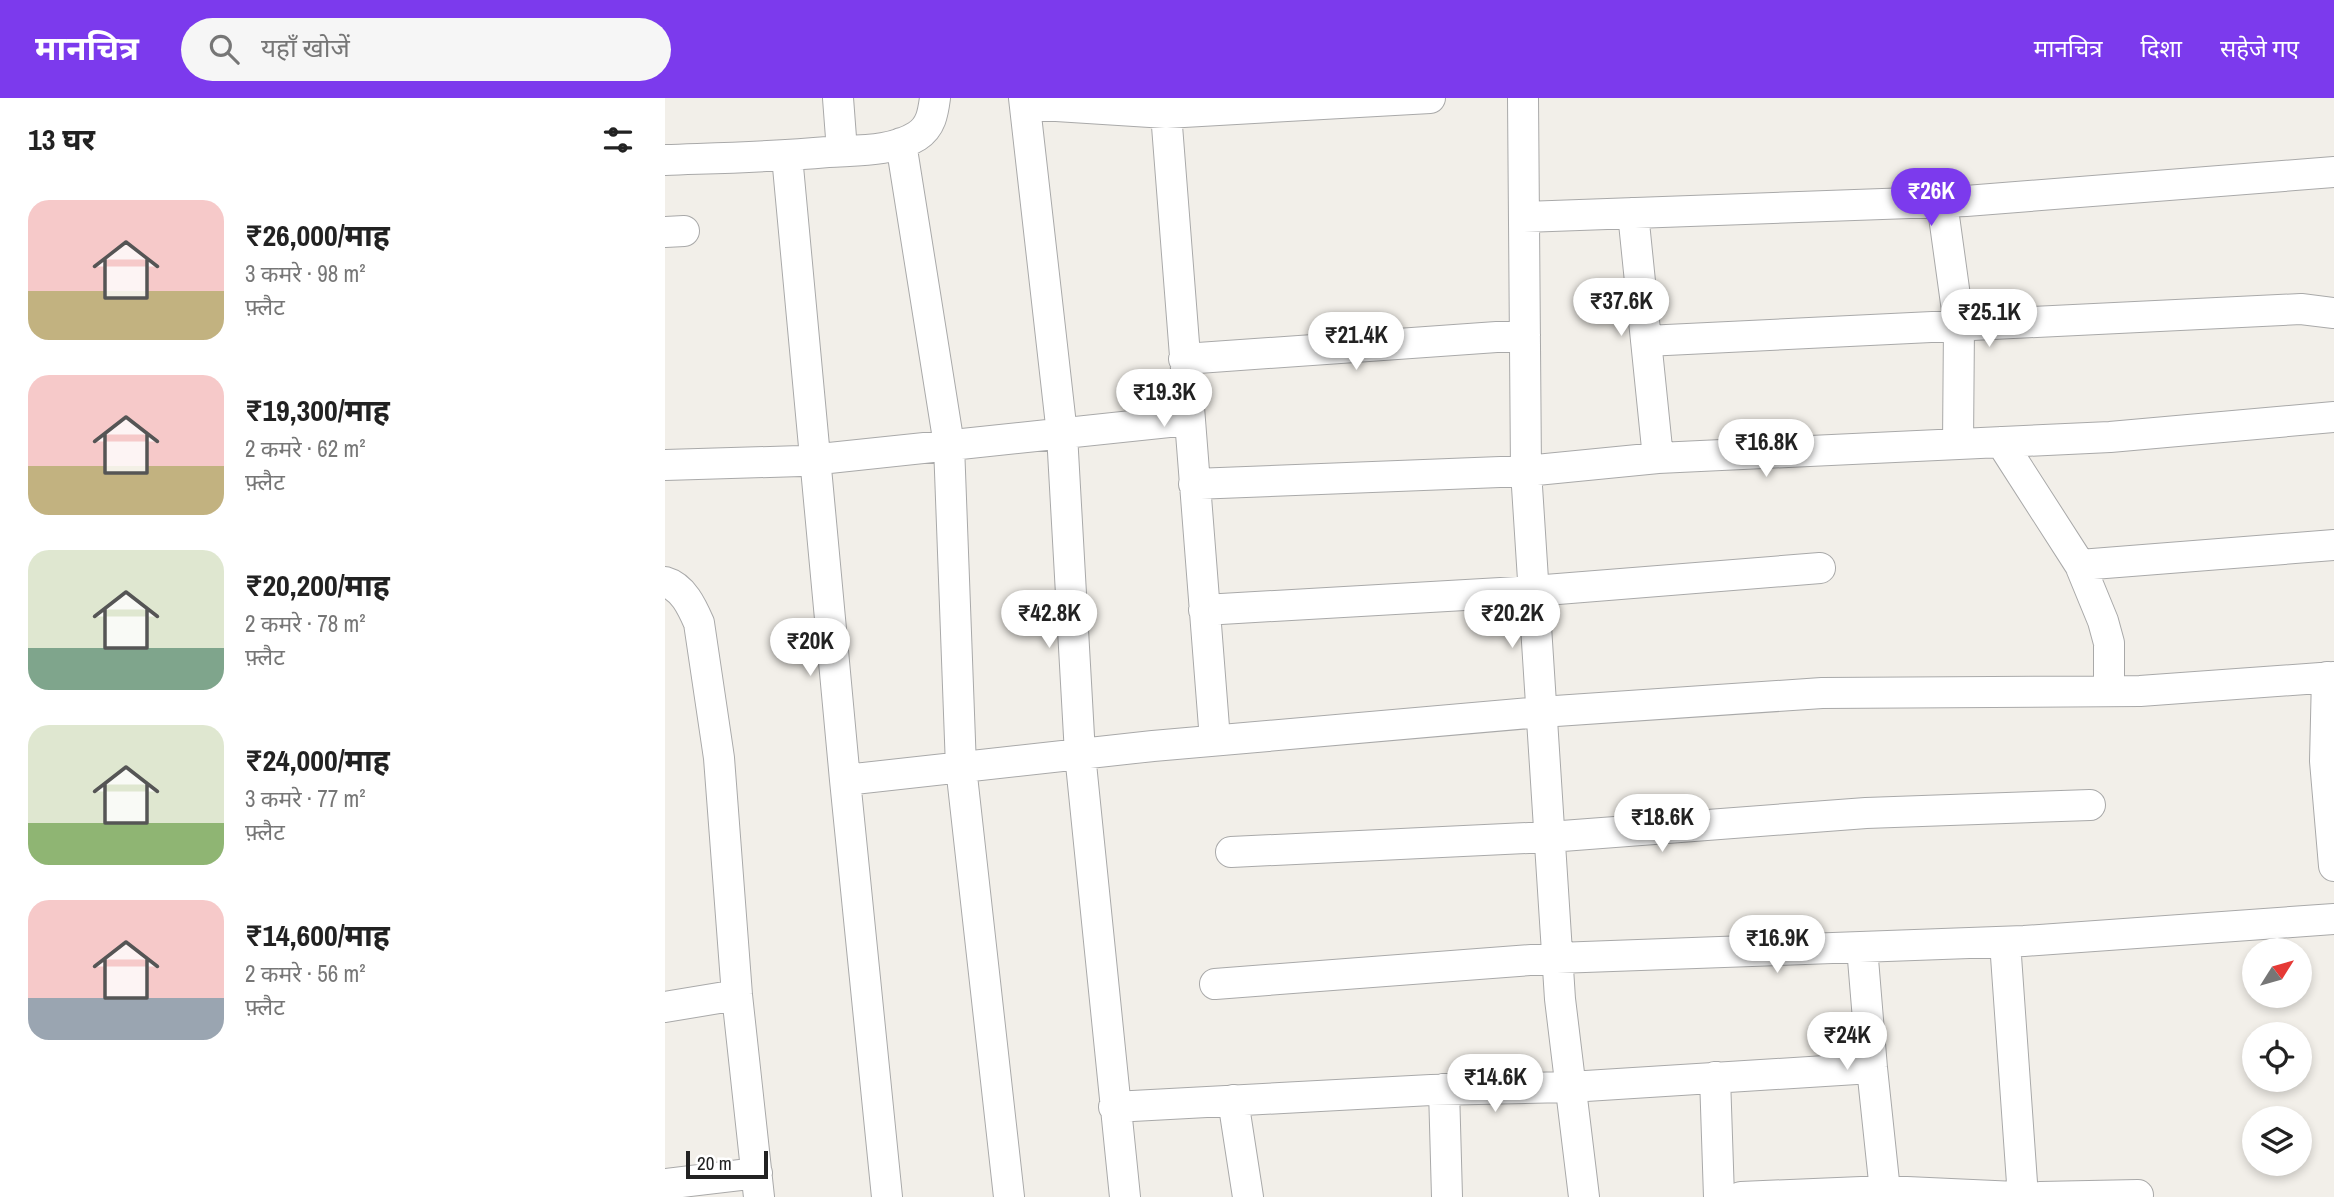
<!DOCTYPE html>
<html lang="hi">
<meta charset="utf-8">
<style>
body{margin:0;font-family:"Archivo Narrow","Noto Sans Devanagari",sans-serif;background:#f6f6f6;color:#222;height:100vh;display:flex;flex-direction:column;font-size:26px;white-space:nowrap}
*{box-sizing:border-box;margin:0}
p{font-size:23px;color:#767676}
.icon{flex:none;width:38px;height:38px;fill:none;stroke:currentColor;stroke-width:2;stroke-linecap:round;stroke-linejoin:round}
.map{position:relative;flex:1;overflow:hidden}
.panel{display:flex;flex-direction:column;background:#fff;width:665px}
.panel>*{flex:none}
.needle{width:46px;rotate:53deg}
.tools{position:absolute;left:1577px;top:840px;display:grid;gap:14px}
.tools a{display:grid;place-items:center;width:70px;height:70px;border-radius:50%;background:#fff;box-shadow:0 4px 10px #0003;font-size:35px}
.scale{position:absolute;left:21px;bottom:18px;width:82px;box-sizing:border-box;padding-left:7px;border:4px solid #222;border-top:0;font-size:19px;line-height:24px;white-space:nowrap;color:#222;-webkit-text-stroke:5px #fff;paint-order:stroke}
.price{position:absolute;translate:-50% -60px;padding:0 16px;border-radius:24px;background:#fff;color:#222;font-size:23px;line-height:46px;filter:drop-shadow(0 2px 4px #0008)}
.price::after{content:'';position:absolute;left:50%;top:42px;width:21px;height:16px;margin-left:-10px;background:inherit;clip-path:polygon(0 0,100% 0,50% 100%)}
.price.on{background:#7c3aed;color:#fff}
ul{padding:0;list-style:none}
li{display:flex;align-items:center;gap:21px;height:175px;padding:0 28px}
li span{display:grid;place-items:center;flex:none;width:196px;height:140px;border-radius:21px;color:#555}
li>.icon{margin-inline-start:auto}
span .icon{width:84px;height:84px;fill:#fffc;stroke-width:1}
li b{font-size:30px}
h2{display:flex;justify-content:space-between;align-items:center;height:84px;padding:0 28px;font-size:30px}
header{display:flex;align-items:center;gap:42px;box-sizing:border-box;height:98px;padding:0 35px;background:#7c3aed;color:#fff}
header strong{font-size:33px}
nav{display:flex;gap:38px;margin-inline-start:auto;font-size:24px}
.search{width:490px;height:63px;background:#f6f6f6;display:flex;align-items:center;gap:18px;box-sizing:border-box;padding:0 24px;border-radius:38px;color:#767676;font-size:26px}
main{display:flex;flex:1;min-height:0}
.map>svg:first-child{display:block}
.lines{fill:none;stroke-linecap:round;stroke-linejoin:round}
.street-casing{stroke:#a9a9a9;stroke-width:32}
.street{stroke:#fff;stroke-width:30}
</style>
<header>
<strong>मानचित्र</strong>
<div class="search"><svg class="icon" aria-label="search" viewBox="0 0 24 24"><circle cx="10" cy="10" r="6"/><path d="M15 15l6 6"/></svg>यहाँ खोजें</div>
<nav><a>मानचित्र</a><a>दिशा</a><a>सहेजे गए</a></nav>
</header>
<main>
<section class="panel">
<h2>13 घर<svg class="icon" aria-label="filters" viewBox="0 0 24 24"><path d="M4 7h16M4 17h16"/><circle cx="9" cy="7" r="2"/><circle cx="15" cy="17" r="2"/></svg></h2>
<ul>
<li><span style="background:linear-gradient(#f6c9c9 65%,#c2b280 0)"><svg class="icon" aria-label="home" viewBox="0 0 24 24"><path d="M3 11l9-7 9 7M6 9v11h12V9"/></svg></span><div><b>₹26,000/माह</b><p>3 कमरे · 98 m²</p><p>फ़्लैट</p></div></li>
<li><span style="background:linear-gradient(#f6c9c9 65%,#c2b280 0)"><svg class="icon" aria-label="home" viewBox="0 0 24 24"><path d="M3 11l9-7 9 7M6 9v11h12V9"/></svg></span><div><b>₹19,300/माह</b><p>2 कमरे · 62 m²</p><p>फ़्लैट</p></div></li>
<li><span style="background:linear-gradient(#dfe7d0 70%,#7fa58c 0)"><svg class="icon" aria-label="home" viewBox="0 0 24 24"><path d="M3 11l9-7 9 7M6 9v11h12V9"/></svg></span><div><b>₹20,200/माह</b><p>2 कमरे · 78 m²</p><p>फ़्लैट</p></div></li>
<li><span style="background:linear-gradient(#dfe7d0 70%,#8fb573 0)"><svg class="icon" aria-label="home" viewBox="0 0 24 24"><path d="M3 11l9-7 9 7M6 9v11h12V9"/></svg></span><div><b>₹24,000/माह</b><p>3 कमरे · 77 m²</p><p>फ़्लैट</p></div></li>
<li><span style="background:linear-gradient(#f6c9c9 70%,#9aa5b1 0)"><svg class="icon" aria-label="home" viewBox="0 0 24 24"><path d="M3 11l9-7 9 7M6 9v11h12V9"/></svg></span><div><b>₹14,600/माह</b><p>2 कमरे · 56 m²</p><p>फ़्लैट</p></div></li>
</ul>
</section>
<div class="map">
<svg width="1669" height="1099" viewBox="0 0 1669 1099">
<rect width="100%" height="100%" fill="#f2efe9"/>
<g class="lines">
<defs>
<path id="street" d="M 173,0 L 177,53
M 359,0 L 397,336 L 415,656 L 460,1099
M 858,0 L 861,373 L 895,901 L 919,1099
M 360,6 L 501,15 L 765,0
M 501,15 L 550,642
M 236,45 L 284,347 L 296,669 L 344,1099
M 122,58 L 180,682 L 222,1099
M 0,62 C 54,60 108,59 163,54 C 192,52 227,54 252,38 C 266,29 268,15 270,0
M 1277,104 L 1294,227 L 1293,346
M 968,115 L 993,360
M 859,119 L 1301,103 L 1669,74
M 0,134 L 19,133
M 981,243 L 1636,211 L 1669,215
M 519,261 L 860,237
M 1336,344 L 1415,467 L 1438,523 L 1444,545 L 1444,593
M 0,367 L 136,363 L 523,322
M 529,386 L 861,373 L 993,360 L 1445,339 L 1669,319
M 1415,467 L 1669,447
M 0,484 C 18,489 27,509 34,525 L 54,660 L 72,897 L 94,1099
M 539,512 L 868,493 L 1155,470
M 1662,579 L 1660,663 L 1669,768
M 180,682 L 488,648 L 876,614 L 1157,595 L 1475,593 L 1669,579
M 566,754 L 884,739 L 1201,715 L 1425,707
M 1340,844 L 1358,1099
M 1197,849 L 1207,970 L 1220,1093
M 550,886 L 892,860 L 1359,843 L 1669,821
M 0,909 L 72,897
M 1050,979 L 1054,1099
M 779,991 L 782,1099
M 568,1002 L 583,1099
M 449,1009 L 766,992 L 905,989 L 1207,970
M 0,1086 L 92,1075
M 1076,1099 L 1220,1093 L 1351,1099
M 1375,1099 L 1473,1097"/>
</defs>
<use href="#street" class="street-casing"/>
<use href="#street" class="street"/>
</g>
</svg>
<div class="tools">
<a><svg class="needle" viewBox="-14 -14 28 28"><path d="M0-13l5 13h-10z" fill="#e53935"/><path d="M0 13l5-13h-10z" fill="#767676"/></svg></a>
<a><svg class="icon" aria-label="locate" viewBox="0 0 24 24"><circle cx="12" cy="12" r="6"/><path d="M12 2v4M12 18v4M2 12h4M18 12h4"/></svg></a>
<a><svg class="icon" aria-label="layers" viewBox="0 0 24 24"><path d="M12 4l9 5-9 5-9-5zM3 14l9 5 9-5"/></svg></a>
</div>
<div class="scale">20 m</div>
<b class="price on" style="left:1266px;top:130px">₹26K</b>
<b class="price" style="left:956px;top:240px">₹37.6K</b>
<b class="price" style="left:1324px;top:251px">₹25.1K</b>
<b class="price" style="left:691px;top:274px">₹21.4K</b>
<b class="price" style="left:499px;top:331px">₹19.3K</b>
<b class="price" style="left:1101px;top:381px">₹16.8K</b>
<b class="price" style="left:384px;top:552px">₹42.8K</b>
<b class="price" style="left:847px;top:552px">₹20.2K</b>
<b class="price" style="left:145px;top:580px">₹20K</b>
<b class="price" style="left:997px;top:756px">₹18.6K</b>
<b class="price" style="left:1112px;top:877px">₹16.9K</b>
<b class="price" style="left:1182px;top:974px">₹24K</b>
<b class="price" style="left:830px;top:1016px">₹14.6K</b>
</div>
</main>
